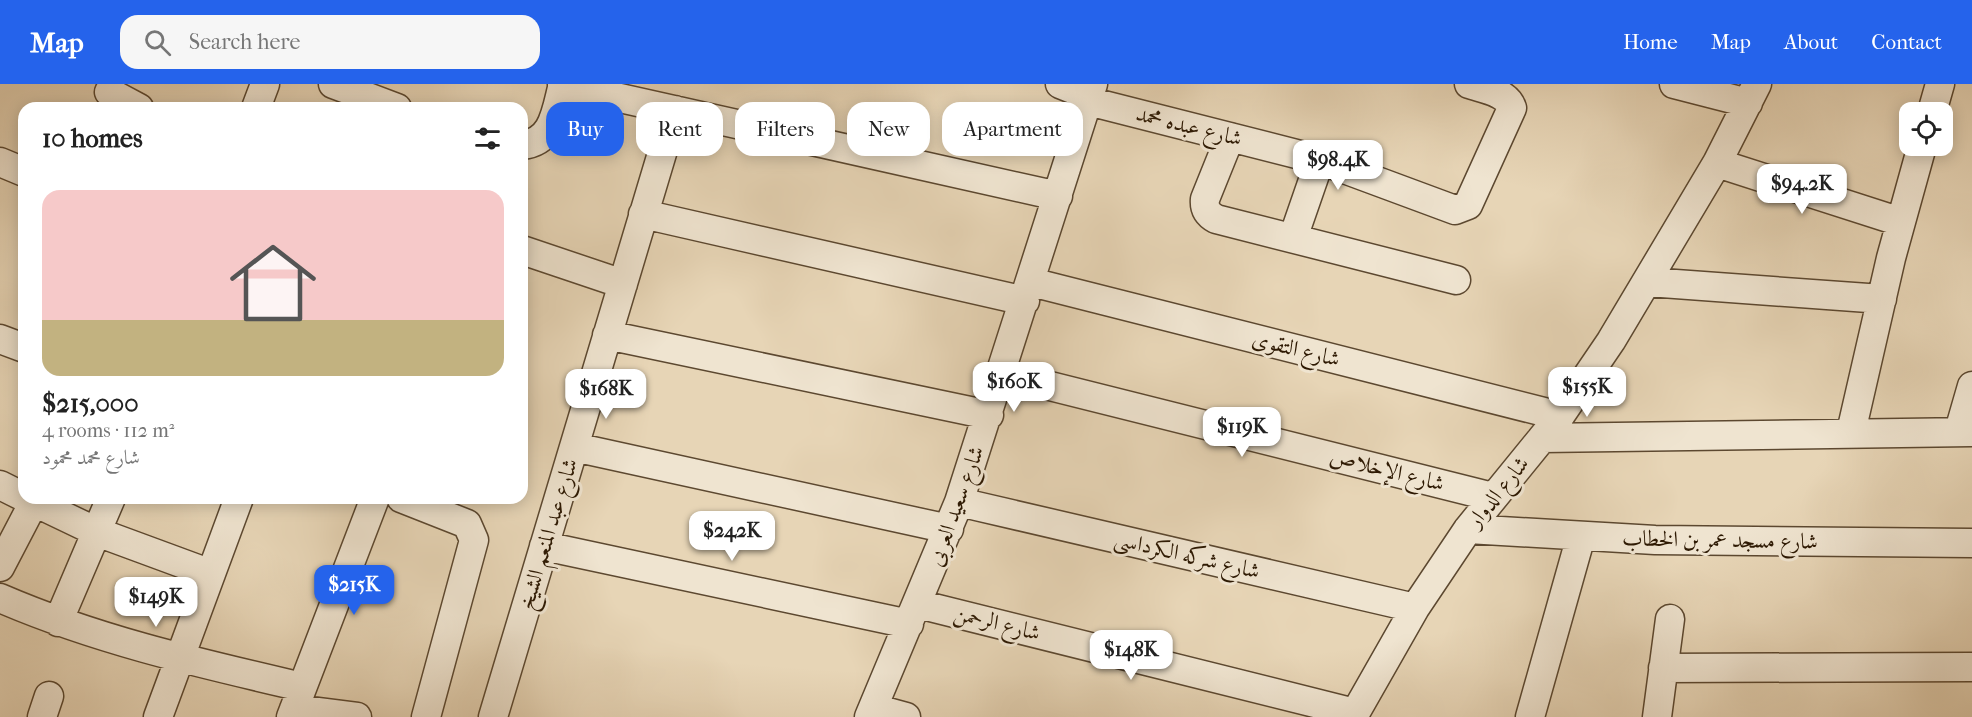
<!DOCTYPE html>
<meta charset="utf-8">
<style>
body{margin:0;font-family:"IM FELL French Canon",Amiri,serif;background:#f6f6f6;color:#222;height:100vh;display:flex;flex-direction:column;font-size:22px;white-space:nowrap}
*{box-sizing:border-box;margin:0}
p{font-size:20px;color:#767676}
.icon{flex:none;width:33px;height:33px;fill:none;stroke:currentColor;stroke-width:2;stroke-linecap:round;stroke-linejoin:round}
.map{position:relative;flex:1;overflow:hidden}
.sheet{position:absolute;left:18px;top:18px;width:510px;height:402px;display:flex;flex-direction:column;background:#fff;border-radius:18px;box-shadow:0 3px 15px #0003}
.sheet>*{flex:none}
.hud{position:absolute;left:546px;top:18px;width:570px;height:54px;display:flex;gap:12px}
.buttons{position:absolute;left:1899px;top:18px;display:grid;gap:12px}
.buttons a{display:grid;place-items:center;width:54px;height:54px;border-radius:12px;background:#fff;box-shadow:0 3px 15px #0003;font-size:30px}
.price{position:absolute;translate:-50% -51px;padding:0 14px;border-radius:12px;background:#fff;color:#222;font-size:20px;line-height:39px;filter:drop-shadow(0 2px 3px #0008)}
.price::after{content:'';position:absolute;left:50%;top:36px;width:18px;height:14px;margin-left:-9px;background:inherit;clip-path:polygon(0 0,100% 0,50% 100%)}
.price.on{background:#2563eb;color:#fff}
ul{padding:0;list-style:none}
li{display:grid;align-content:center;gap:12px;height:318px;padding:0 24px}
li+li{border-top:2px solid #e0e0e0}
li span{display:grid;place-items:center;height:186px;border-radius:18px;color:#555}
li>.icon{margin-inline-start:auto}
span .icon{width:108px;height:108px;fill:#fffc;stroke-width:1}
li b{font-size:26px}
h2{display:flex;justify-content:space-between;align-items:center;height:72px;padding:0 24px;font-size:26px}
.chip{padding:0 21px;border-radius:18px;background:#fff;box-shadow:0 3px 15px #0003;font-size:21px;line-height:54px}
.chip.on{background:#2563eb;color:#fff}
header{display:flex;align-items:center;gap:36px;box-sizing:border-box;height:84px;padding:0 30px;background:#2563eb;color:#fff}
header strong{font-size:28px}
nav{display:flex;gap:33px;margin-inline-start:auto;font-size:21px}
.search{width:420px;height:54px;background:#f6f6f6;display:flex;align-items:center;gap:15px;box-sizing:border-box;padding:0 21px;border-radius:18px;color:#767676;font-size:22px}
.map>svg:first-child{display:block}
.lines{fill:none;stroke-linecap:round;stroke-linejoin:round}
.minor-casing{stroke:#5c4830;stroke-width:31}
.minor{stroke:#efe4d0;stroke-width:28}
.labels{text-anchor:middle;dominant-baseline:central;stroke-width:6;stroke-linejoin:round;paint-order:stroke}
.street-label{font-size:22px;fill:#2d1903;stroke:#efe4d0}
</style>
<header>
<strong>Map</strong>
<div class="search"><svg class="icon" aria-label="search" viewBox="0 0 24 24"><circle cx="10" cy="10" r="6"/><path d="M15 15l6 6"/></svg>Search here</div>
<nav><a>Home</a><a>Map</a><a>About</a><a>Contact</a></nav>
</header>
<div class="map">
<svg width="1972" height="633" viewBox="0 0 1972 633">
<rect width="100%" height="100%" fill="#e7d5b6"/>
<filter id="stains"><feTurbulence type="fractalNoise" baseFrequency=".00333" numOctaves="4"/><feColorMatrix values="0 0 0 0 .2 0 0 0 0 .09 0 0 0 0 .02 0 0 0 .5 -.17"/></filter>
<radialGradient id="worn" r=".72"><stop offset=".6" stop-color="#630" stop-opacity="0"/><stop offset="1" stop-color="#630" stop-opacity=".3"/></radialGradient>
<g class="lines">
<defs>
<path id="minor" d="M 333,0 L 397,24
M 1060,0 L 1090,12
M 1674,0 L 1748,19
M 562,1 L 1058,112
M 109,8 L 139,24
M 1088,17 L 1320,76 L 1455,126 L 1468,121 L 1512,24 C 1507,8 1484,5 1469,0
M 256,24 L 265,0
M 1932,28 L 1940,0
M 1230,53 L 1205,115 C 1204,125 1207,130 1216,135 L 1456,196
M 522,61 C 554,58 556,26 563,0
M 0,78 L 24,88
M 1717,79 L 1901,138
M 643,130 L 1025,217
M 1293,154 L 1320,76
M 522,166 L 623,200
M 1031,198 L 1560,332
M 1648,198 L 1882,215
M 607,251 L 989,331
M 0,255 L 24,264
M 1002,290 L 1493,413
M 1959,347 L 1972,302
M 1851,348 L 1891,174 L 1922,62
M 1542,354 L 1972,348
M 574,363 L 949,445
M 0,401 L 24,413
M 26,414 L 97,448 L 211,490
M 401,414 L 467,440 L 474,456 L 426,633
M 959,418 L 1415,524
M 1468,445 L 1655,456 L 1972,459
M 544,462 L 909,540
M 0,483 L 36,414
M 0,514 C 97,556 199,579 302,603
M 918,520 L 1355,629
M 58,538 L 111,414
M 1663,584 L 1972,583
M 873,624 L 906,633
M 294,625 L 357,633
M 42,633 L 49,612
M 158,633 L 239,414
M 291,633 L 375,414
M 493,633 L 675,26
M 869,633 L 959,418 L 1093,0
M 1353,633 L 1415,524 L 1468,445 L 1560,332 L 1611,257 L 1717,79 L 1757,0
M 1530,633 L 1581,452
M 1657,633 L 1670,535"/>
</defs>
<use href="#minor" class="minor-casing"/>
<use href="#minor" class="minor"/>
</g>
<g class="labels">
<g class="street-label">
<text transform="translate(1189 42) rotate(14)">شارع عبده محمد</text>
<text transform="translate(1296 265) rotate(14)">شارع التقوى</text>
<text transform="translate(1387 386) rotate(14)">شارع الإخلاص</text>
<text transform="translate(1498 408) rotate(-51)">شارع الدوار</text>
<text transform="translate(956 422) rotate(-70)">شارع سعيد العربى</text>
<text transform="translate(548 450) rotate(-73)">شارع عبد المنعم الشيخ</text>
<text transform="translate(1720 456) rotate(1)">شارع مسجد عمر بن الخطاب</text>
<text transform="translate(1187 471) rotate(13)">شارع شركه الكرداسى</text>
<text transform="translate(997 539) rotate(14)">شارع الرحمن</text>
</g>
</g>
<rect width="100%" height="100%" filter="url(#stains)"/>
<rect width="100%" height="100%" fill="url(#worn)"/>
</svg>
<div class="buttons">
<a><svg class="icon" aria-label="locate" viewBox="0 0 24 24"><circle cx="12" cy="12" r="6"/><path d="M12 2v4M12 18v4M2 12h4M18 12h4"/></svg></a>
</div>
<b class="price" style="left:1338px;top:107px">$98.4K</b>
<b class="price" style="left:1802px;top:131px">$94.2K</b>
<b class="price" style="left:1014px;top:329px">$160K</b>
<b class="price" style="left:1587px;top:334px">$155K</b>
<b class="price" style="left:606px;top:336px">$168K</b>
<b class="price" style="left:1242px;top:374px">$119K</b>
<b class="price" style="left:732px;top:478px">$242K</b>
<b class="price on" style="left:354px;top:532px">$215K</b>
<b class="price" style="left:156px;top:544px">$149K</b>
<b class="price" style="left:1131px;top:597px">$148K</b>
<div class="hud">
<a class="chip on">Buy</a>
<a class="chip">Rent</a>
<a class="chip">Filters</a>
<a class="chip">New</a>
<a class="chip">Apartment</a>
</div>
<section class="sheet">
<h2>10 homes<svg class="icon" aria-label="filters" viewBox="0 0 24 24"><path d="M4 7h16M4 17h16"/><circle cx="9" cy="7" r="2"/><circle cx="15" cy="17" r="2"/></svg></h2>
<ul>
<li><span style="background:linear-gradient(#f6c9c9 70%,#c2b280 0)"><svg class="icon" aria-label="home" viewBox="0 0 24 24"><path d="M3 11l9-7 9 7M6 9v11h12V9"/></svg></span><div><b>$215,000</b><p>4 rooms · 112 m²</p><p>شارع محمد محمود</p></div></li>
</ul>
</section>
</div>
